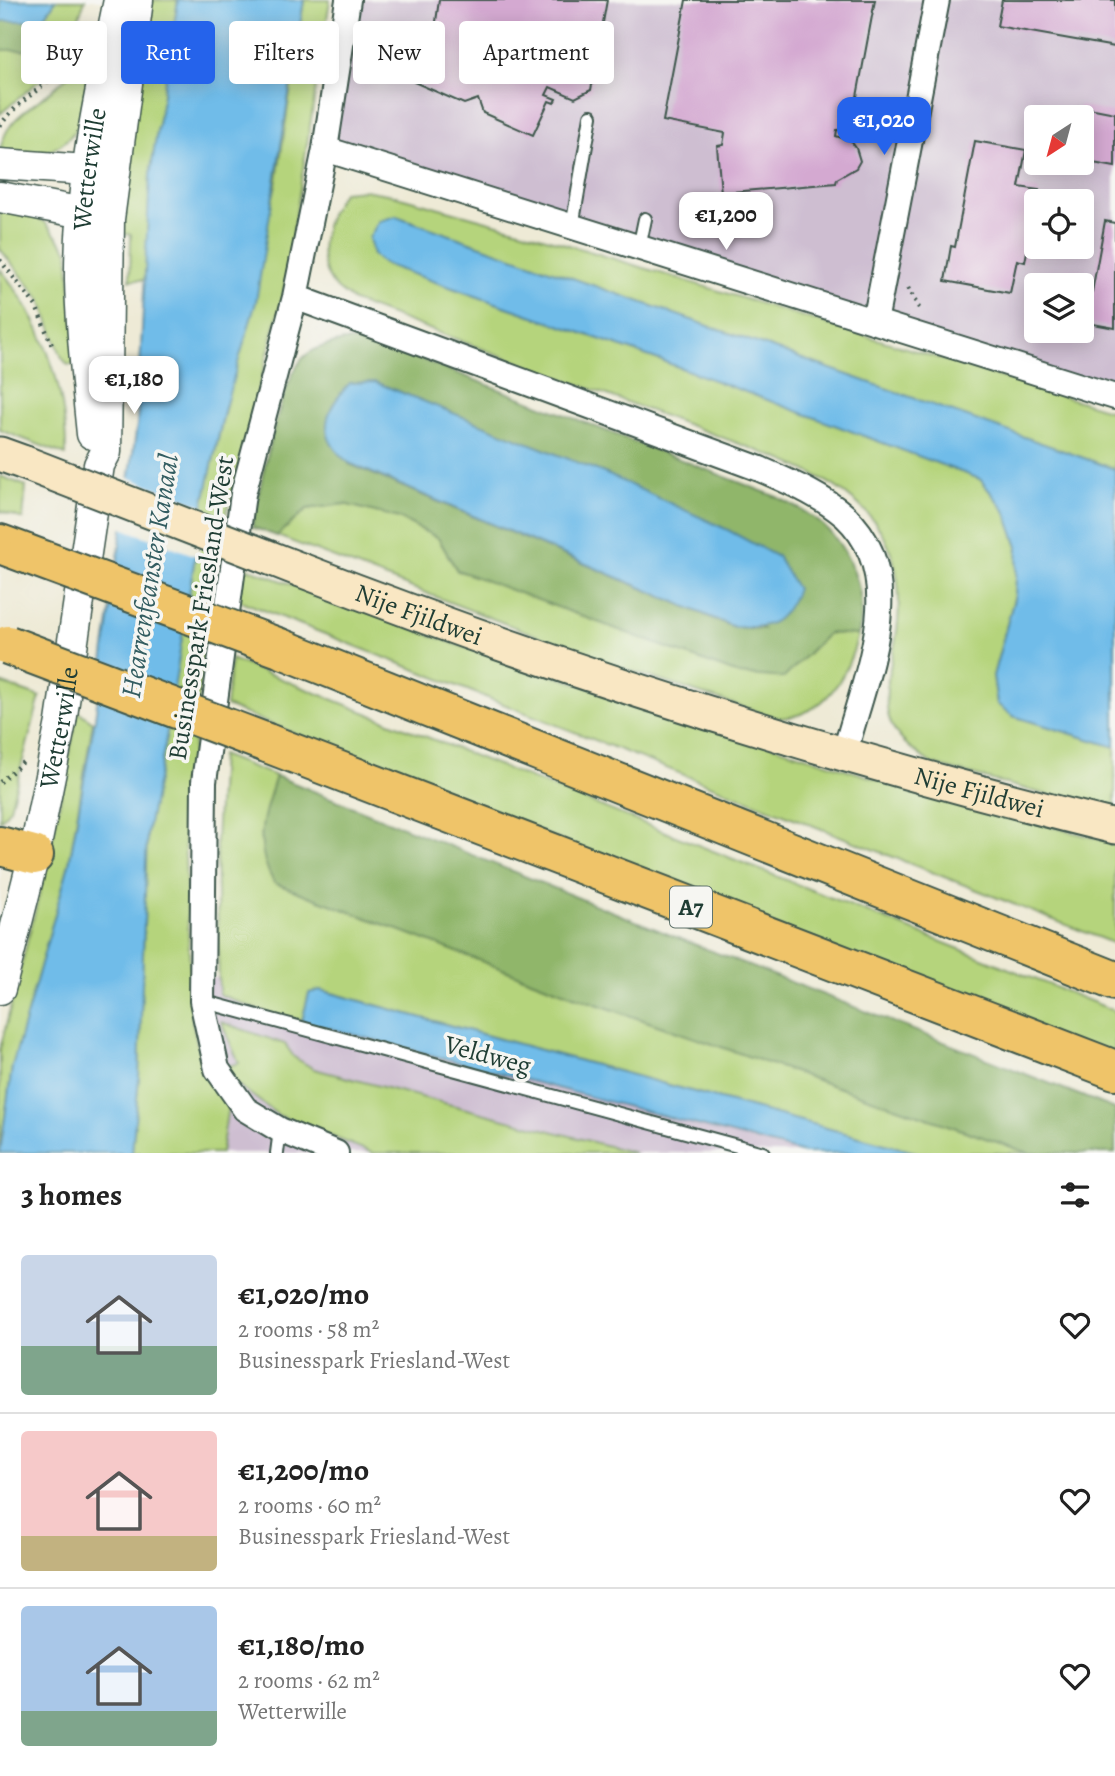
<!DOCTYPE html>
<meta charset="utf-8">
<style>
body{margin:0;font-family:Alegreya,serif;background:#f2f2f2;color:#222;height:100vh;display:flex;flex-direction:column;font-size:26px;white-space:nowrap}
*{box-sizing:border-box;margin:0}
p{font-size:23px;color:#767676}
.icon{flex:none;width:38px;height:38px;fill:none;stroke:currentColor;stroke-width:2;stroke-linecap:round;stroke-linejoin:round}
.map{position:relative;height:1153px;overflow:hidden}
.sheet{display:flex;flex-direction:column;background:#fff;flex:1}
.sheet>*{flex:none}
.hud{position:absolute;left:21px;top:21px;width:700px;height:63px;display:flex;gap:14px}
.needle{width:46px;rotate:216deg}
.fabs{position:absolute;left:1024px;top:105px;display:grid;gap:14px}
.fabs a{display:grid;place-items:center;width:70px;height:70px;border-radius:7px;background:#fff;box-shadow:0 4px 18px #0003;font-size:35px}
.price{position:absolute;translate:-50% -60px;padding:0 16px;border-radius:14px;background:#fff;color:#222;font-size:23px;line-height:46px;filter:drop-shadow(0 2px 4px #0008)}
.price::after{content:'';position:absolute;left:50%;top:42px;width:21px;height:16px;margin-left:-10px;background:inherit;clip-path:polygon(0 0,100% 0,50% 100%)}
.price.on{background:#2563eb;color:#fff}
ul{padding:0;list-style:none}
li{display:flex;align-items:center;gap:21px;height:175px;padding:0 21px}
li+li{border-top:2px solid #e0e0e0}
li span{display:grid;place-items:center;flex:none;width:196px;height:140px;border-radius:7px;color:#555}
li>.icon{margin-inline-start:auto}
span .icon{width:84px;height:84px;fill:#fffc;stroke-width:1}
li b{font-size:30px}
h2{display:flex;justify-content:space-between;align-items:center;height:84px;padding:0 21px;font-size:30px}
.chip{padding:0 24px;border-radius:7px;background:#fff;box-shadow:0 4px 18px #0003;font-size:24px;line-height:63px}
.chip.on{background:#2563eb;color:#fff}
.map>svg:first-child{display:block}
.industrial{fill:#cebed1;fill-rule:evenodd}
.green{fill:#b5d47b;stroke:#6a8858;stroke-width:2}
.forest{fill:#90b66b;stroke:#587a50;stroke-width:2;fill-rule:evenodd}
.water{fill:#6fbce9;stroke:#477c8e;stroke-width:2}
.pier{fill:#eeead6}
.building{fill:#d4a9d1}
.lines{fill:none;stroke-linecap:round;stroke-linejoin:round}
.service-casing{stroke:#3e574c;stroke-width:16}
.minor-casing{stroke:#3e574c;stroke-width:28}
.tertiary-casing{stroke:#3e574c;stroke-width:33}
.secondary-casing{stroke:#3e574c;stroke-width:37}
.motorway-casing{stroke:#3e574c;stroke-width:42}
.path{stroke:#3e574c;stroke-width:4.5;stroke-dasharray:2 5;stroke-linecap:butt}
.service{stroke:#fff;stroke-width:12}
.minor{stroke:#fff;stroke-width:24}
.tertiary{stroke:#fff;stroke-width:30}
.secondary{stroke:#f9e7c3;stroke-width:33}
.motorway{stroke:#efc469;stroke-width:38}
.secondary-bridge-casing{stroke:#3e574c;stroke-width:37;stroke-linecap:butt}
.motorway-bridge-casing{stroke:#3e574c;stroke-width:42;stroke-linecap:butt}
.secondary-bridge{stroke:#f9e7c3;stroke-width:33}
.motorway-bridge{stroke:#efc469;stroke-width:38}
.labels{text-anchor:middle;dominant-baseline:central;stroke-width:7;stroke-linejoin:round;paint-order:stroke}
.shield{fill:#f6f6f2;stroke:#60746d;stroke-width:2}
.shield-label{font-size:24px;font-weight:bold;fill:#1f3d34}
.street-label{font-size:26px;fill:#1f3d34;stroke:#f6f6f2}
.water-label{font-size:28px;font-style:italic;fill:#335d61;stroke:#f6f6f2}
</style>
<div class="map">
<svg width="1115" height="1153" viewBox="0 0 1115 1153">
<rect width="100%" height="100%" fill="#f6f6f2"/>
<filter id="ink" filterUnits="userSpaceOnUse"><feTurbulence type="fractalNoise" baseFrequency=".0143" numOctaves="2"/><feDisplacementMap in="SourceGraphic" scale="14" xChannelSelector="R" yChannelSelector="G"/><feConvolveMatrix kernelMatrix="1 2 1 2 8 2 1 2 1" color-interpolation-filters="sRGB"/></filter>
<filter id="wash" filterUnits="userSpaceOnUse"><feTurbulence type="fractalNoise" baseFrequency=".00686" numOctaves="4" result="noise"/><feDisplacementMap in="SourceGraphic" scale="28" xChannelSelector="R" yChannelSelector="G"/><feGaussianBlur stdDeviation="1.57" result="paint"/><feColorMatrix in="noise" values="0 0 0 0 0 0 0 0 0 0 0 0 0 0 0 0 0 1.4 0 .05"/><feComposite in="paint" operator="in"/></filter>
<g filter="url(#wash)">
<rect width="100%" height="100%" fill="#eeead6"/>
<path class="industrial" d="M 353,0 L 1115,0 L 1115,396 L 325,149 ZM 1036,117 L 1082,117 L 1082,163 L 1036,163 ZM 1036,201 L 1082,201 L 1082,247 L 1036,247 ZM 1036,285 L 1082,285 L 1082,331 L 1036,331 Z
M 243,974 L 934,1153 L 100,1153 L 122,991 Z"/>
<path class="green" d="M 56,0 L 85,0 L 70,42 L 47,74 L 0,114 L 0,50 L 31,50 L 29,21 L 42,21 Z
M 148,0 L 178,0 L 150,175 L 146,280 L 130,280 L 131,234 L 116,235 Z
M 304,0 L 330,0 L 283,295 L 226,515 L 210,594 L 184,832 L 192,1020 L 200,1055 L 228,1106 L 221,1153 L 132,1153 L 139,1077 L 147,833 L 165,745 L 203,506 L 277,180 Z
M 91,31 L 105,33 C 95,72 93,134 49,151 C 34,157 16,155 0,156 C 0,115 45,103 68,75 C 79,62 85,46 91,31 Z
M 364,190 L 393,195 L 523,231 L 1115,412 L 1115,469 L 396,216 L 384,264 L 665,362 L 980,479 L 1005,510 L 1018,547 L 1015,595 L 993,676 L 997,704 L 1013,716 L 1115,747 L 1115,813 L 932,764 C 915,752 895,739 889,718 C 882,694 892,661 896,638 C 912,536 864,492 775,457 L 353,301 C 347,295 337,290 332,283 C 313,256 325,216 343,192 Z
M 0,206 L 32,215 L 45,222 L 68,251 L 77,364 L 68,365 L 62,358 L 41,300 L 0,249 Z
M 0,269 C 42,319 67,389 66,455 L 0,430 Z
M 0,476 L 26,486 L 23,519 L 0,511 Z
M 344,504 L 399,518 L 438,538 L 457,571 L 808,654 L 828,633 L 858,635 C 847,677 825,718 776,718 L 616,666 L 277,536 L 307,509 Z
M 244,567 L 461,646 L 917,792 L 1115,843 L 1115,944 L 238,600 Z
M 231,659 L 1115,1011 L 1115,1063 L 226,706 Z
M 0,683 L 40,697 L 10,808 L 0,821 Z
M 78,711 L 93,722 L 69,864 L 12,1067 L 0,1153 L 0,1049 L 49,856 Z
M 221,755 L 276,776 L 260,838 L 275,883 L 579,998 L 1029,1153 L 918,1153 L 321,990 L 309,993 L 302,1021 L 260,1011 L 219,994 L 216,841 Z
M 221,1022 L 285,1044 L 294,1057 L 314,1069 L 635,1153 L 373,1153 L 278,1115 L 217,1069 L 239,1063 Z"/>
<path class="forest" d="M 0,21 L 29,21 L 32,50 L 0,50 Z
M 344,341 L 368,341 L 413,356 L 777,497 C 788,503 800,508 811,516 C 847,540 870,592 858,635 L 828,633 L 784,678 L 738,674 L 457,570 L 438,538 L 399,518 L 344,504 L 307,509 L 277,536 L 252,527 C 260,489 279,382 304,357 C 314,347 332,344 344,341 ZM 375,382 L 609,475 L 763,629 L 733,627 L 349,464 L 350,383 Z
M 276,776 L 668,934 L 1115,1109 L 1115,1153 L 1029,1153 L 579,998 L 274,883 C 252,843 263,817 276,776 Z"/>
<path class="water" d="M 0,0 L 56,0 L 42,21 L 1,21 Z
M 178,0 L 304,0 L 256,302 L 225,407 L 203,506 L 165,745 L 147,833 L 139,1077 L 132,1153 L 0,1153 L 12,1067 L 69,864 L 95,718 L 137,425 L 150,175 Z
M 396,216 L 1115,469 L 1115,747 L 1013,716 L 997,704 L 993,676 L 1015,595 L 1018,547 L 1005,510 L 980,479 L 665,362 L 384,264 L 373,255 L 369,238 L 379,221 Z
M 375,382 L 609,475 L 728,530 L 778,557 L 797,589 C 783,624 770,629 734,627 L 349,463 C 316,437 323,411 350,383 Z
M 320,990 L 918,1153 L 804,1153 L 302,1021 L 309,993 Z"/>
<path class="pier" d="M 127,477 L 206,507 L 199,557 L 119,527 Z"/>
<g id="blocks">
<path class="building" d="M 439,0 L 607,0 L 591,90 L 575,98 L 550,87 L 546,95 L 556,99 L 554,103 L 549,101 L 533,135 L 483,113 L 478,99 L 464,104 L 414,82 L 429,48 L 423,45 L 425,41 L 435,45 L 439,38 L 434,36 Z
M 686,0 L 875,0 L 851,129 L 837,130 L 836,136 L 851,141 L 856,148 L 860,161 L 856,168 L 837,179 L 836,183 L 721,193 L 717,146 L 723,145 L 725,133 L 663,121 Z
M 1002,0 L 1115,0 L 1115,47 L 997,26 Z
M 1079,106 L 1115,113 L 1115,167 L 1082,161 Z
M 975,141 L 1026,150 L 1019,187 L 1039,190 L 1025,262 L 1017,260 L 1010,293 L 945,281 L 951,246 L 955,247 Z
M 1105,221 L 1115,223 L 1115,328 L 1082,322 L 1083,291 L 1092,292 Z"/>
</g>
</g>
<g filter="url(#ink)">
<use href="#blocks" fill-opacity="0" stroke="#3e574c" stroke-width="2"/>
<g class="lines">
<defs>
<path id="service" d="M 572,227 L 591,116
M 639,248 L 645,219
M 202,1001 L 763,1153
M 277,1153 L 280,1130"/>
<path id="minor" d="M 325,149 L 1115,397
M 295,297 L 760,469 C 789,482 821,495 845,516 C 913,579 862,682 844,756
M 875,322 L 937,0
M 336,1153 L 280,1130 L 245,1109 L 217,1069 L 202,1001 L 204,782 L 243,494 L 295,297 L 325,149 L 348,0"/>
<g id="tertiary">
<path d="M 0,164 L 87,170 L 111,190 L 83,213 L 0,197"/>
<path id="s1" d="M 92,434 C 87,383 81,331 80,280 C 79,184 100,93 119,0"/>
<path id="s2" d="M 0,989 L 34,855 L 61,722 L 99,465 L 106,452 L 109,219 L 138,0"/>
</g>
<g id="secondary">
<path d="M 0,454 L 25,463"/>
<path id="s3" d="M 301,570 C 567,673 838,759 1115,827"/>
</g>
<path id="motorway" d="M 0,544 L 27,554
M 280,648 L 1115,981
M 267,743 L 1115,1070
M 0,846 L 34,855"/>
</defs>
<use href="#service" class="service-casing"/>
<use href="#minor" class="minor-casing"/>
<use href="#tertiary" class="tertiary-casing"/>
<use href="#secondary" class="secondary-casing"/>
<use href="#motorway" class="motorway-casing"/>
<path class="path" d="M 0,126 C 23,92 61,83 80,41
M 0,260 L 36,306 L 53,348
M 908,288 L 919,308
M 0,782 L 23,762"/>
<use href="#service" class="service"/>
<use href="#minor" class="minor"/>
<use href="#tertiary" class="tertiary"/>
<use href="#secondary" class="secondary"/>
<use href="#motorway" class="motorway"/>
<defs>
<path id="secondary-bridge" d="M 25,463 L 301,570"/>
<path id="motorway-bridge" d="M 27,554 L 280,648
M 8,645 L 267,743"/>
</defs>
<use href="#secondary-bridge" class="secondary-bridge-casing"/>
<use href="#motorway-bridge" class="motorway-bridge-casing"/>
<use href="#secondary-bridge" class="secondary-bridge"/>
<use href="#motorway-bridge" class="motorway-bridge"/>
</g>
</g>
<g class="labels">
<rect class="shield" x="670" y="886.5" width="42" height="41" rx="5"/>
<g class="shield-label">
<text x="691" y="907">A7</text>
</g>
<g class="street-label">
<text stroke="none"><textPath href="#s1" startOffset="266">Wetterwille</textPath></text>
<text transform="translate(201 608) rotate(-81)">Businesspark Friesland-West</text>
<text stroke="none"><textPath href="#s3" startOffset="126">Nije Fjildwei</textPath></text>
<text stroke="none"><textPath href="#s2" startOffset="268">Wetterwille</textPath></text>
<text stroke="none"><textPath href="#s3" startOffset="714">Nije Fjildwei</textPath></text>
<text transform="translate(488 1055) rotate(15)">Veldweg</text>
</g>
<g class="water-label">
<text transform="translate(150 576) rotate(-81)">Hearrenfeanster Kanaal</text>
</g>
</g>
</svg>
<div class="fabs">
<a><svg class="needle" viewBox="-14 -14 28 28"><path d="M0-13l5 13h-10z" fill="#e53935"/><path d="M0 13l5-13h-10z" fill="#767676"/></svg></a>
<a><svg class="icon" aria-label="locate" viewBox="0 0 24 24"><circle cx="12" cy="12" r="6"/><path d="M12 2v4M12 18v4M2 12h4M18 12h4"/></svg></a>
<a><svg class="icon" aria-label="layers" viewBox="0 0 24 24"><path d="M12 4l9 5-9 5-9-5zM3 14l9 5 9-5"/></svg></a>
</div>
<b class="price on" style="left:884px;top:157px">€1,020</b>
<b class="price" style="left:726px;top:252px">€1,200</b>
<b class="price" style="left:134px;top:416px">€1,180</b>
<div class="hud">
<a class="chip">Buy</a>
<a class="chip on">Rent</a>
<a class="chip">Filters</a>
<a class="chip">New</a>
<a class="chip">Apartment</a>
</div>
</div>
<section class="sheet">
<h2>3 homes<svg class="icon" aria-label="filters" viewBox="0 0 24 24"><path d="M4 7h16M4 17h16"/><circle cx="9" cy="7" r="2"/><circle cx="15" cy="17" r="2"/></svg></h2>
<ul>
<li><span style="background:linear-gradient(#c9d6e8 65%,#7fa58c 0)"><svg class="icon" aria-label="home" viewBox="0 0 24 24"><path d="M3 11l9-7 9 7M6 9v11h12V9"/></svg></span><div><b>€1,020/mo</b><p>2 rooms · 58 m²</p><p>Businesspark Friesland-West</p></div><svg class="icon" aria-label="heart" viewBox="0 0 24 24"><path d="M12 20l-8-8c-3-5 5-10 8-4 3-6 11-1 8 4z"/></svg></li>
<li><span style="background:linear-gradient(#f6c9c9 75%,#c2b280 0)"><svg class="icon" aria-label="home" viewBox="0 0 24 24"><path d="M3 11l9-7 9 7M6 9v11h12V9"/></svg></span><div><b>€1,200/mo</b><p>2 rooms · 60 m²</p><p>Businesspark Friesland-West</p></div><svg class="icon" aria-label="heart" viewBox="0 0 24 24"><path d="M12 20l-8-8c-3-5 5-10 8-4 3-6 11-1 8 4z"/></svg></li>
<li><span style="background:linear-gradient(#a9c7e8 75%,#7fa58c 0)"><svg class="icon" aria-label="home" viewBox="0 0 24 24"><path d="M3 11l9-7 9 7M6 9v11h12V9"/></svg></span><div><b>€1,180/mo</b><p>2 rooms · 62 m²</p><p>Wetterwille</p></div><svg class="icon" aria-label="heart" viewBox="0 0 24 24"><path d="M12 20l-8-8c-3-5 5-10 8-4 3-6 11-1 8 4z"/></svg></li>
</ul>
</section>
